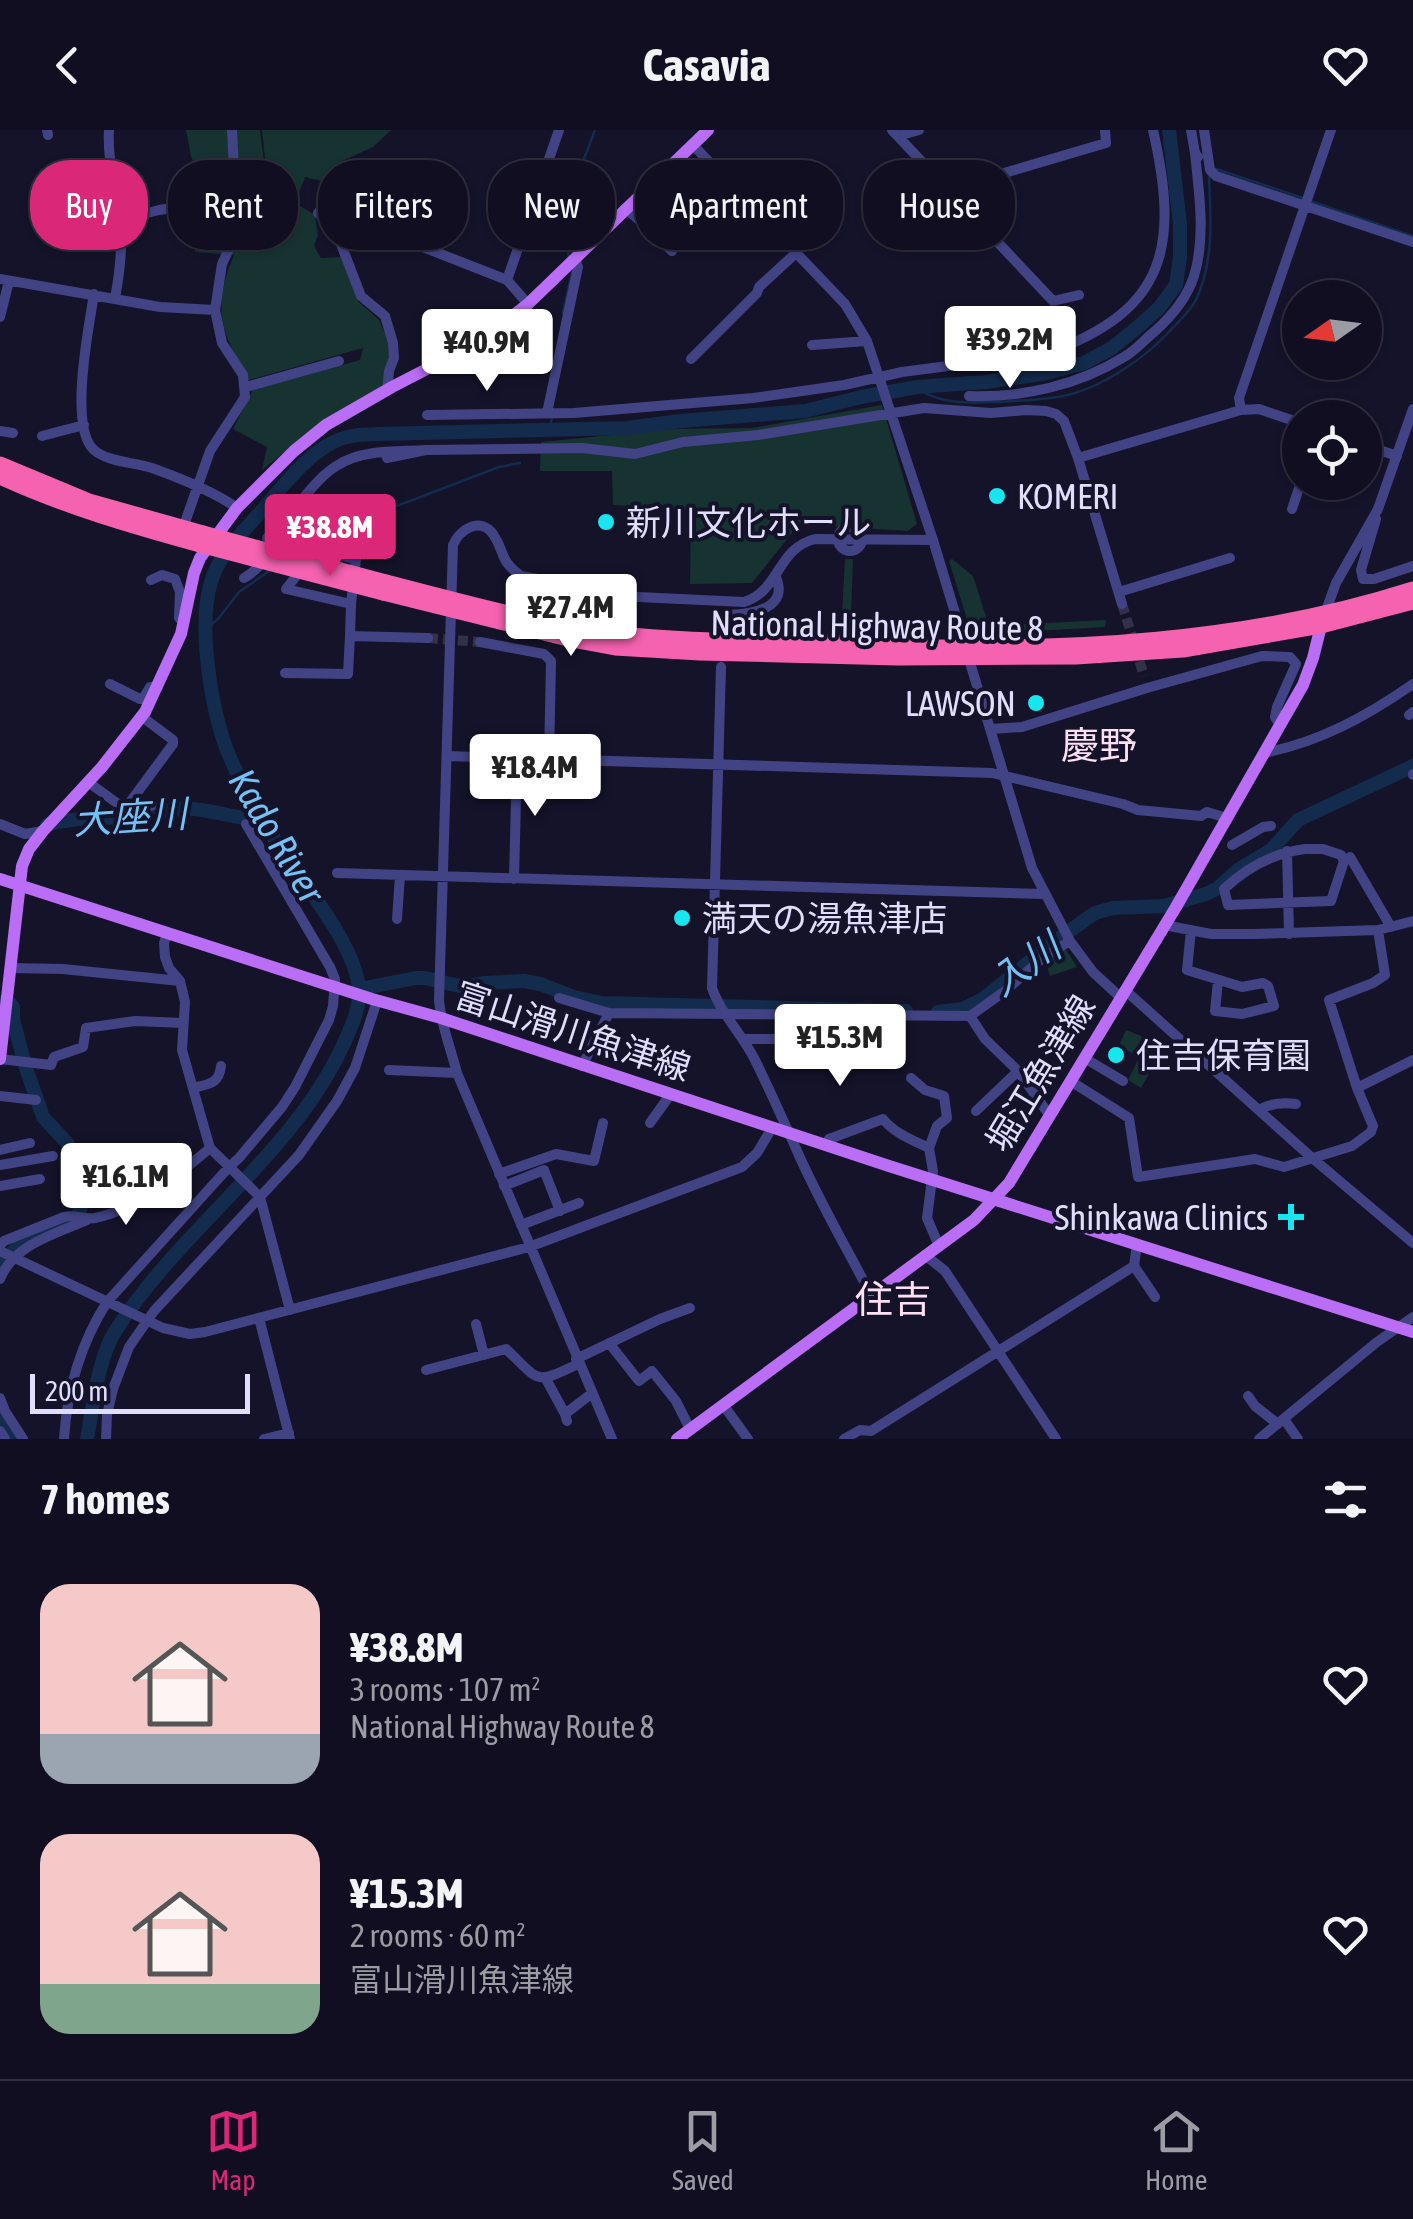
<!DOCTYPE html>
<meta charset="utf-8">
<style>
body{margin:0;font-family:"Asap Condensed","Noto Sans JP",sans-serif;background:#1e1c2d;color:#f1f3f6;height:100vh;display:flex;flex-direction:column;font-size:38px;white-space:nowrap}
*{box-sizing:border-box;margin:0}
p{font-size:32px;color:#9c9ca5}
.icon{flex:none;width:55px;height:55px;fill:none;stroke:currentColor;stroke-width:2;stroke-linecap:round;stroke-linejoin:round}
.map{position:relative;height:1309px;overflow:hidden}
.side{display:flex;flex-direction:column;background:#100e20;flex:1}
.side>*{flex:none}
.top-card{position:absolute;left:30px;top:30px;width:1355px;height:90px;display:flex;gap:20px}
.needle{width:65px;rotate:256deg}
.controls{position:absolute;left:1282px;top:150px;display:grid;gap:20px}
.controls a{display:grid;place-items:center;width:100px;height:100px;border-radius:50%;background:#100e20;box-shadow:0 2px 8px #0004,0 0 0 2px #302e3e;font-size:50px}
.scale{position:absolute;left:30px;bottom:25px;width:220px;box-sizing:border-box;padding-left:10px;border:5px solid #e0defd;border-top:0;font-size:28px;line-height:35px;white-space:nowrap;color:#e0defd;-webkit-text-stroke:8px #15132a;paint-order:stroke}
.price{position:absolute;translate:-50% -85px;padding:0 22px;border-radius:10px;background:#fff;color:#222;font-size:32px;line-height:65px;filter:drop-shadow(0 2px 5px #0008)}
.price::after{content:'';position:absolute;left:50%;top:60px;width:30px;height:22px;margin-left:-15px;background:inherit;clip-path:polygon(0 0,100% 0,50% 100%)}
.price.selected{background:#db2777;color:#fff}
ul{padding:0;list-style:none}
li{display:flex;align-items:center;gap:30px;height:250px;padding:0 40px}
li span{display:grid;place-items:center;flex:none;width:280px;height:200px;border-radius:30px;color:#555}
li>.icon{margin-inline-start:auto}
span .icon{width:120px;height:120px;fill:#fffc;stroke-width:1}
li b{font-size:42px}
h2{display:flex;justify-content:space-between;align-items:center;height:120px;padding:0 40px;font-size:42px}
.chip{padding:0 35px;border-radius:40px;background:#100e20;box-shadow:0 2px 8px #0004,0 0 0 2px #302e3e;font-size:35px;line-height:90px}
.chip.selected{background:#db2777;color:#fff}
header{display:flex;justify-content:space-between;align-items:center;height:130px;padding:0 40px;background:#100e20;font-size:45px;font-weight:700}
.tab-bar{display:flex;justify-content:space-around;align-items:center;height:140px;border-top:2px solid #302e3e;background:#100e20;font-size:28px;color:#9c9ca5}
.tab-bar a{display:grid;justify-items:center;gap:5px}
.tab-bar .selected{color:#db2777}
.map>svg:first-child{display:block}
.green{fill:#163331}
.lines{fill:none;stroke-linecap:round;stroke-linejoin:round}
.stream{stroke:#132c4d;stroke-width:2.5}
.river{stroke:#132c4d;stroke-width:14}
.minor-tunnel{stroke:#33314a;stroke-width:10;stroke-dasharray:10 5;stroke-linecap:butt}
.minor{stroke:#414385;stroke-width:10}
.major{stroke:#ba6df5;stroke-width:12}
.highway{stroke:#f462b0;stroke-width:15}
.highway-bridge{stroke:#f462b0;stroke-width:15}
.poi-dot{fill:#18e6ef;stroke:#15132a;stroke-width:4}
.labels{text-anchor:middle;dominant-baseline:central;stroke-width:8;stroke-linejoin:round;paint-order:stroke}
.poi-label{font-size:35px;fill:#e0defd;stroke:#15132a;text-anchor:start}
.street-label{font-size:35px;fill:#e0defd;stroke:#15132a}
.neighbourhood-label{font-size:38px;fill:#fde0f4;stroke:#15132a}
.water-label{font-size:38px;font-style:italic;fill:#73c1f5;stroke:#15132a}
</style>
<header><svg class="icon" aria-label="back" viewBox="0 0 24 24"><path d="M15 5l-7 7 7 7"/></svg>Casavia<svg class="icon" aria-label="heart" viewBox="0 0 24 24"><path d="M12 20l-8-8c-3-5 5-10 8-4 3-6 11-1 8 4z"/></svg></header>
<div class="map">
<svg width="1413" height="1309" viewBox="0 0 1413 1309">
<rect width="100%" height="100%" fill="#15132a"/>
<path class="green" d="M 186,0 L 260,0 L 273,105 L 262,0 L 391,0 L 373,17 L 342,31 L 330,53 L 305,47 L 295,73 L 315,85 L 318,105 L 314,116 L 321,128 L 342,127 L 358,171 L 379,190 L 389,213 L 391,230 L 384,254 L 367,268 L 321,293 L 262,340 L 267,317 L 233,299 L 253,260 L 360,230 L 363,218 L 249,250 C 221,200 211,181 234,125 L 195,122 L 202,57 L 191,26 Z
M 882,275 L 917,394 L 908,401 L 799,394 L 752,453 L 690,454 L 691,380 L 613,375 L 612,341 L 540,341 L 541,312 L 672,299 L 752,298 Z
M 845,429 L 853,429 L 851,484 L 842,485 Z
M 952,429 L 973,446 L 989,496 L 1106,490 L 1105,497 L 983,504 L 968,492 L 949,431 Z
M 1065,818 L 1077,837 L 1050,846 L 1045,829 Z
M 1126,900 L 1154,911 L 1147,934 L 1152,938 L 1141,958 L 1128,950 L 1139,928 L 1119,915 Z"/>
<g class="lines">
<path class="stream" d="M 1216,39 L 1303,68
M 1310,71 L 1413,106
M 569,129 L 568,120 L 576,50 L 595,0
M 563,183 L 572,142
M 917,257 C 937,275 973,273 999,272 C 1024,270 1051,270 1075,263 C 1106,254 1144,228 1166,205 C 1176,194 1189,183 1196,170 C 1214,131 1211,89 1209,48 L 1211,45
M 550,301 L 552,285
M 294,422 L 310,409 L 499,337 L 520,333
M 206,499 L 218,489 L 239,462 L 272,439"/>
<path class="river" d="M 47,695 C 74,687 96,689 124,687 C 148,685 170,677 194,679 C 217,681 240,690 263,689
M 359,859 L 416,848 L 425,848 L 464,857 L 485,853 L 524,851 L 540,854 L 574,867 L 601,873 L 906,881
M 0,872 L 9,872 L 13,877 L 13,889 L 25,935 L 43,987 L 68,1014 L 78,1038 L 82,1074 L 77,1087 C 46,1108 24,1102 0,1137
M 938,882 L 963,879 L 983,869 L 1054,812 L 1095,783 L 1113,778 L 1164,776 L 1206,764 L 1218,758 L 1238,740 L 1271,720 L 1298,690 L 1413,636
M 0,1283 L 16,1309
M 87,1309 C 93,1277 98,1227 116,1200 C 183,1095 300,1020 348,904 C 354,891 360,875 359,860 C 357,818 306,757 283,722 C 266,697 244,658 231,630 C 212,587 197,498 211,452 C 218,426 240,405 258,385 C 281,359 313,314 348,307 C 358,304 368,305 378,304 L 627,298 L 681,291 L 805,281 L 861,267 L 917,257 L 985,252 L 1042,244 L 1084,233 L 1112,218 L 1139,196 L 1159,178 L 1176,155 L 1180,127 L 1180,94 L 1169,0"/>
<path class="minor-tunnel" d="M 1122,474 L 1144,546
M 428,508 L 480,512"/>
<path class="minor" d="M 47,0 L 48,5
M 109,0 C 107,30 116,58 120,88 C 123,115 120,142 115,168
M 892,0 L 1053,171 L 1079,165
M 1191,0 L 1195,23 L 1198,27
M 1204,0 L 1210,40 L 1216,46 L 1413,112
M 898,6 L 919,0
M 693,15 L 845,174 L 867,211 L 933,410 L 1032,738 L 1070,811 L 1093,842 L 1120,867
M 950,59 L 1106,13 L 1105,0
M 68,63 L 114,54
M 626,78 L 672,121
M 120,90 L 159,80 L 200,74
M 382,102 L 405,110 L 420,68 L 350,40 L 318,83 L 334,96 L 361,166 L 385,186 L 393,213 L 394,228 L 389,241 L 387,261
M 405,110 L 507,150 L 528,174
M 787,111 L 821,69
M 0,149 L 160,177 L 215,180
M 507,150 L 559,0
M 94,164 C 89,196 69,295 93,319 C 106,332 134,332 152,338 C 177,347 216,363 237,378
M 0,187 L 9,151
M 505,194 L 525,236
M 812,215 L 867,211
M 691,229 L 757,163 L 759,157 L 797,122
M 246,257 L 339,231
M 969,266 C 1022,268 1079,255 1124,227 C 1135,221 1144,210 1154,202 C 1171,187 1187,168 1194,146 C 1206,107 1199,63 1195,23
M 1241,280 L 1239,268 L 1331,0
M 547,283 L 578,137 L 575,129
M 427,285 L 574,283 L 753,268 L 844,255 L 902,242 L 1048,223 C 1168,180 1179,115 1153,0
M 0,301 L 13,303
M 42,306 L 84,295
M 1365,315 L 1397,326
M 426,320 L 582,318 L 635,324 L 683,312 L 758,305 L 924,278 L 991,283 L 1026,280 L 1046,281 L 1056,284 L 1064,291 L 1078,328 L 1122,474
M 1078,328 L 1241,280 L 1259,279 L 1300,293
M 1292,379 L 1301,352
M 291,382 C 306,366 319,346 338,335 C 363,319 397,322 426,320 L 387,328
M 1376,389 L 1361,440 L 1363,449 L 1374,449 L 1413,436
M838 409a12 12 0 1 1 24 0a12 12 0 1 1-24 0Z
M 183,398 L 210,321 L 245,267 L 243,245 L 222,213 L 215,180 L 222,134 L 237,102 L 232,0
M 244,448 C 268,434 280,406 291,382 L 267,408
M 151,450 L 162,445 L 175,449 L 180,462 L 179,488
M 1119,462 L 1230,428
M 1324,486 L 1336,453 L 1378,379 L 1413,279
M 722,497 L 723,489 L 728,485 C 752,484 791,479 775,445
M 350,506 L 351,474 L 286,459 L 320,416 L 339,418 L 344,426 L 356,430 L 351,474
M 480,512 L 544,524 L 551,531 L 549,630
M 721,537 L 712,858 C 721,884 743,905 755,930 C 769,958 781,986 794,1014 C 816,1066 845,1115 871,1165
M 285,543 L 348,544 L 350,506 L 428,508
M 110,554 L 140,569 L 143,569 L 150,557 L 158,557
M 1409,585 L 1413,582
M 991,599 L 1022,597 L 1147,558 L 1262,526 L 1290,527 L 1296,534 L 1277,577 L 1275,587 L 1280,595
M 1264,623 C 1320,612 1367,586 1413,554
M 448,626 L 992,643 L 1123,674 L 1138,680 L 1201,686 L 1207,682 L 1227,688
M 1413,644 L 1413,645
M 88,652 L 125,679 L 161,674
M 125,679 L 173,614 L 173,610 L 141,586
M 0,694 L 25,704 L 43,701
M 1232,715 L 1263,697 L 1271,696
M 1305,719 L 1323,719 L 1341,725 L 1344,731 L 1331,771 L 1228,775 L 1224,759 C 1247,737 1274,723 1305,719 Z
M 1287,721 L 1289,804
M 1350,727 L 1391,797
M 337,743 L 1044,764
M 514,749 L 517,628
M 397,789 L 400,746
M 1164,795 L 1211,804 L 1253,804 L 1378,800 L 1413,791
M 1191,800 L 1187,840 L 1242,857 L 1263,853 L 1268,856 L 1274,876 L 1242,884 L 1215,881 L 1218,851
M 167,804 L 164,813 L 165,827 L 169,838 L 180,851 L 185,872 L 182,920 L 210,1018 L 260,1067 L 290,1180
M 10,838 L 63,839 L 180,851
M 1125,860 L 1311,1027 L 1413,1113
M 559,868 L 609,883
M 970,886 L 985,909 L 1018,941 L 1050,986
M 744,909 L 857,909
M 845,927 L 849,928 L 851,935 L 843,939 L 840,938 L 838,932 L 845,927 L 845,909
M 0,929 L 51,935 L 54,927 L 83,917 L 86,898 L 135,891 L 183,893
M 1086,929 L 1123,951
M 582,936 L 609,883 L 970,886 L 1005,861 L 1045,826 L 1070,811
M 389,940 L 457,943
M 911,948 L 925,960 L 944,966 L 947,988 L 937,996 L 929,1018
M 1072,952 L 1129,988 L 1138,1047 L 1255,1029 L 1284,1037 L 1352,1016 L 1371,1002 L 1373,996 L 1357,958 L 1329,870 L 1373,853 L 1385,845 L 1378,800
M 193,958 C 209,954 219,954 221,936
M 1357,958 L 1413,930
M 0,966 L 36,970
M 1259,980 C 1269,974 1283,972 1296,974
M 976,981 L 1018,941
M 650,993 L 670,965
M 825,1015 L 829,1009 L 883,989 C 894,1003 912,1010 929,1018 L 933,1041 L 927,1088 L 939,1116
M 0,1020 L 30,1013
M 0,1035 L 53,1026
M 499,1044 L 556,1024 L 594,1031 L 603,993
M 0,1056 L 40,1049
M 504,1056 L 544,1040 L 560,1081
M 521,1095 L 579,1073
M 0,1116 L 4,1111 L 64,1087 C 75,1084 84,1090 95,1088 C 138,1079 177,1046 210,1018
M 0,1121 L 163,1198 L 190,1204 L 205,1202 L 529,1117 L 742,1037 L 757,1023 L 772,998
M 925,1125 L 945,1141 L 1056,1309
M 1134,1136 L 1155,1167
M 0,1149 C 14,1114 56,1104 87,1090
M 259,1188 L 290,1309
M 476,1194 L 484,1225
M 609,1213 L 639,1251 L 652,1241 L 676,1271 L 690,1299
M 576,1229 L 660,1189 L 690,1178
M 426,1240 L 506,1219 C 541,1252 533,1255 578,1234
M 546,1249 L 565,1284
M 1248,1266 L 1255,1276 L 1278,1294
M 0,1268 L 5,1281 L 23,1309
M 724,1276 L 748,1309
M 1284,1289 L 1298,1309
M 567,1291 L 565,1284 L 591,1264
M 0,1301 L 5,1309
M 64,1309 C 67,1261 81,1213 107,1172 L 229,1037 L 239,1028 L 282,977 L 295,957 L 329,890 L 333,876 L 335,849 L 330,837 L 246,694
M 106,1309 L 107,1285 L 113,1259 L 129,1217 L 154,1181 L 299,1025 L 337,971 L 355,938 L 377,871
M 264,1309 L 289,1303
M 612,1309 L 457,943 C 451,919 441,895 439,870 L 453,415 C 459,400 480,386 493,404 C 506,423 498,429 521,446 L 638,467 L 744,472 C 780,461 777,418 815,409 L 933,410
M 844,1309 L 860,1300 L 871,1301 L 1134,1136 L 1137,1114
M 1259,1309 L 1377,1212 L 1413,1187"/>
<path class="major" d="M 0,749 L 372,869 L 441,888 L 889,1036 L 1413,1202
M 0,929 L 22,736 L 29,719 L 43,701 L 102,637 L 145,582 L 181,504 L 194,443 L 200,428 L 237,378 L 294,321 L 326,295 L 392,257 L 481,211 L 528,174 L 708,0
M 677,1309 L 974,1090 L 1009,1053 L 1176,777 L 1303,555 L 1313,528 L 1321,496"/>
<path class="highway" d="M 0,334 L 89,371 L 203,403
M 0,347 C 65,377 131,396 200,415
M 386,452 C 461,471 538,493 615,503 C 685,512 757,510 827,512 C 850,513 873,515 895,516 C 1068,521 1248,512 1413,459
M 383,463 L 572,510 L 615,518 L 700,523 L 898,528 L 1076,527 L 1183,520 L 1321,496 L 1413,472"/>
<path class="highway-bridge" d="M 203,403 L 386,452
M 200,415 L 383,463"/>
</g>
<g class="poi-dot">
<circle cx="997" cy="366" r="10"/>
<circle cx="606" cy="392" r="10"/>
<circle cx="1036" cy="573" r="10"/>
<circle cx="682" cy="788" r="10"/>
<circle cx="1116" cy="925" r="10"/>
<path d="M1286 1072h10v10h10v10h-10v10h-10v-10h-10v-10h10z"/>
</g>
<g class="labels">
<g class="poi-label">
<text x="1017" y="366">KOMERI</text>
<text x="626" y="392">新川文化ホール</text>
<text x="1016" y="573" text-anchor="end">LAWSON</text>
<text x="702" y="788">満天の湯魚津店</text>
<text x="1136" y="925">住吉保育園</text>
<text x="1268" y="1087" text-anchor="end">Shinkawa Clinics</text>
</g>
<g class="street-label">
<text transform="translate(877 495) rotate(1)">National Highway Route 8</text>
<text transform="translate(573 901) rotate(18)">富山滑川魚津線</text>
<text transform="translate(1040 943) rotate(-59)">堀江魚津線</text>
</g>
<g class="neighbourhood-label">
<text x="1099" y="615">慶野</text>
<text x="893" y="1169">住吉</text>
</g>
<g class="water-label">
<text transform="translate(130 687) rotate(-4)">大座川</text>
<text transform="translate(277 706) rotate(59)">Kado River</text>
<text transform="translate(1025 834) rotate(-36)">入川</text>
</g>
</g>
</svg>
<div class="controls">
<a><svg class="needle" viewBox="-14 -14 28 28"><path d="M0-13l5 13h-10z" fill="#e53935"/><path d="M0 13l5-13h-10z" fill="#9c9ca5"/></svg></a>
<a><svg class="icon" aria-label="locate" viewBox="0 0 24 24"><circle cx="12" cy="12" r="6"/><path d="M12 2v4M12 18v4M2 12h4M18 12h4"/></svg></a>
</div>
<div class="scale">200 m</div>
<b class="price" style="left:1010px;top:261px">¥39.2M</b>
<b class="price" style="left:487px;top:264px">¥40.9M</b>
<b class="price selected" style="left:330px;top:449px">¥38.8M</b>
<b class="price" style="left:571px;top:529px">¥27.4M</b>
<b class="price" style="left:535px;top:689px">¥18.4M</b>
<b class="price" style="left:840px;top:959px">¥15.3M</b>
<b class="price" style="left:126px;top:1098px">¥16.1M</b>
<div class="top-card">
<a class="chip selected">Buy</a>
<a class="chip">Rent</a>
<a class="chip">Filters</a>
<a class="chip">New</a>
<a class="chip">Apartment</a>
<a class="chip">House</a>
</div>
</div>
<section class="side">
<h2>7 homes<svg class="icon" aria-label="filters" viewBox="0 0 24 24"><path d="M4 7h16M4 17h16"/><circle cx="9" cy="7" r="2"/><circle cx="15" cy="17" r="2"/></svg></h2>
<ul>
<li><span style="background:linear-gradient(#f6c9c9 75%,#9aa5b1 0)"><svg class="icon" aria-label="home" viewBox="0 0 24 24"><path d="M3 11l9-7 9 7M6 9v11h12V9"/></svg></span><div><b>¥38.8M</b><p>3 rooms · 107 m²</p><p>National Highway Route 8</p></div><svg class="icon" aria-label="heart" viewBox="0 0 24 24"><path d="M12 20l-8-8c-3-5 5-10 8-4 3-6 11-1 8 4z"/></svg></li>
<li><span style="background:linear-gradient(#f6c9c9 75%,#7fa58c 0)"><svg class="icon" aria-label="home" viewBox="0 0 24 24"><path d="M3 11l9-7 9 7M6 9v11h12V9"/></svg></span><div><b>¥15.3M</b><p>2 rooms · 60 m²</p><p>富山滑川魚津線</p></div><svg class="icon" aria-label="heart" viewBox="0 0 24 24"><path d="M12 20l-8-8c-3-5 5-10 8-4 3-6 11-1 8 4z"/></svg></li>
</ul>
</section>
<nav class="tab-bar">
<a class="selected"><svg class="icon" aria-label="map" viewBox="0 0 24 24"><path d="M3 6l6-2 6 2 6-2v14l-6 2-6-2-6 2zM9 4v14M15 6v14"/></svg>Map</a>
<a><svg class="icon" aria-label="saved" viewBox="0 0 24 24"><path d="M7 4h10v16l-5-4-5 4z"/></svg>Saved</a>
<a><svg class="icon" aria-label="home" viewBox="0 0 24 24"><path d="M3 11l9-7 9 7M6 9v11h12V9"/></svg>Home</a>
</nav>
